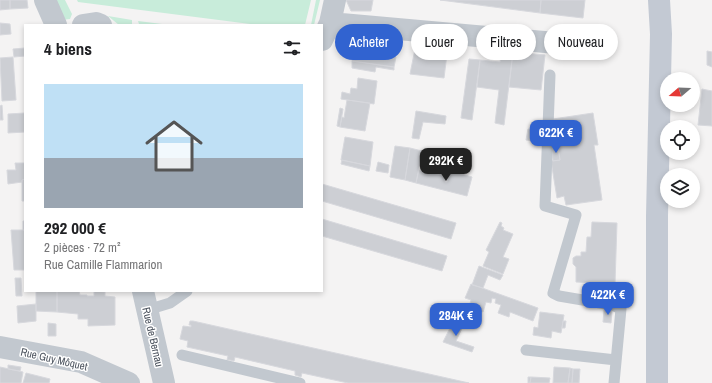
<!DOCTYPE html>
<html lang="fr">
<meta charset="utf-8">
<style>
body{margin:0;font-family:"Archivo Narrow",sans-serif;background:#f2f2f2;color:#202124;height:100vh;display:flex;flex-direction:column;font-size:15px;white-space:nowrap}
*{box-sizing:border-box;margin:0}
p{font-size:13px;color:#757577}
.icon{flex:none;width:22px;height:22px;fill:none;stroke:currentColor;stroke-width:2;stroke-linecap:round;stroke-linejoin:round}
.map{position:relative;flex:1;overflow:hidden}
.side{position:absolute;left:24px;top:24px;width:299px;height:268px;display:flex;flex-direction:column;background:#fff;border-radius:0px;box-shadow:0 2px 6px #0003}
.side>*{flex:none}
.top-card{position:absolute;left:335px;top:24px;width:317px;height:36px;display:flex;gap:8px}
.needle{width:26px;rotate:251deg}
.tools{position:absolute;left:660px;top:72px;display:grid;gap:8px}
.tools a{display:grid;place-items:center;width:40px;height:40px;border-radius:50%;background:#fff;box-shadow:0 2px 6px #0003;font-size:20px}
.price{position:absolute;translate:-50% -34px;padding:0 9px;border-radius:8px;background:#3163d0;color:#fff;font-size:13px;line-height:26px;filter:drop-shadow(0 1px 2px #0008)}
.price::after{content:'';position:absolute;left:50%;top:24px;width:12px;height:9px;margin-left:-6px;background:inherit;clip-path:polygon(0 0,100% 0,50% 100%)}
.price.selected{background:#222;color:#fff}
ul{padding:0;list-style:none}
li{display:grid;align-content:center;gap:8px;height:212px;padding:0 20px}
li span{display:grid;place-items:center;height:124px;border-radius:0px;color:#555}
li>.icon{margin-inline-start:auto}
span .icon{width:72px;height:72px;fill:#fffc;stroke-width:1}
li b{font-size:17px}
h2{display:flex;justify-content:space-between;align-items:center;height:48px;padding:0 20px;font-size:17px}
.pill{padding:0 14px;border-radius:18px;background:#fff;box-shadow:0 2px 6px #0003;font-size:14px;line-height:36px}
.pill.selected{background:#3163d0;color:#fff}
.map>svg:first-child{display:block}
.green{fill:#c8ecda}
.building{fill:#cdcfd4;stroke:#d7d8dd}
.lines{fill:none;stroke-linecap:round;stroke-linejoin:round}
.lane{stroke:#c2c8cf;stroke-width:11}
.street{stroke:#c2c8cf;stroke-width:22}
.secondary{stroke:#c3c9d3;stroke-width:22}
.labels{text-anchor:middle;dominant-baseline:central;stroke-width:3;stroke-linejoin:round;paint-order:stroke}
.street-label{font-size:11px;fill:#4c535e;stroke:#fff}
</style>
<div class="map">
<svg width="712" height="383" viewBox="0 0 712 383">
<rect width="100%" height="100%" fill="#f4f3f3"/>
<path class="green" d="M 50,0 L 65,0 L 72,14 L 70,19 L 62,20 Z
M 77,0 L 311,0 L 305,25 L 257,25 L 78,2 Z
M 316,0 L 320,0 L 314,25 L 311,25 Z
M 108,16 L 132,20 L 132,25 L 119,25 Z
M 138,21 L 170,25 L 139,24 Z"/>
<path class="building" d="M 0,0 L 10,0 L 10,9 L 0,10 Z
M 10,0 L 27,0 L 28,8 L 10,9 Z
M 346,0 L 373,0 L 371,11 L 351,11 Z
M 440,0 L 541,0 L 540,13 Z
M 541,0 L 585,0 L 583,18 L 540,13 Z
M 0,23 L 10,24 L 11,34 L 0,35 Z
M 416,44 L 448,46 L 444,78 L 410,74 Z
M 25,48 L 25,56 L 14,57 L 13,49 Z
M 361,49 L 367,50 L 366,53 L 396,57 L 394,67 L 352,61 L 354,51 L 360,52 Z
M 502,51 L 513,52 L 504,125 L 495,123 L 499,90 L 477,87 L 480,60 L 500,62 Z
M 707,51 L 712,52 L 712,67 L 707,65 Z
M 513,52 L 545,55 L 541,90 L 509,87 Z
M 13,57 L 16,100 L 2,101 L 0,58 Z
M 469,59 L 480,60 L 472,120 L 461,118 Z
M 352,61 L 394,67 L 394,70 L 376,67 L 375,72 L 352,68 Z
M 358,78 L 377,81 L 374,104 L 341,99 L 342,92 L 350,94 L 351,88 L 357,89 Z
M 702,89 L 712,91 L 712,126 L 698,125 Z
M 347,100 L 370,103 L 365,131 L 340,127 L 342,117 L 344,118 Z
M 2,105 L 3,120 L 0,120 L 0,106 Z
M 340,108 L 343,109 L 340,127 L 337,126 Z
M 416,111 L 446,116 L 445,124 L 423,122 L 419,139 L 412,138 Z
M 25,113 L 25,132 L 8,133 L 8,114 Z
M 593,113 L 598,145 L 594,145 L 602,200 L 566,205 L 564,196 L 557,198 L 551,161 L 560,160 L 553,119 Z
M 528,129 L 535,130 L 534,141 L 526,140 Z
M 345,137 L 373,142 L 370,166 L 341,160 Z
M 395,146 L 410,148 L 405,180 L 390,177 Z
M 554,146 L 558,146 L 560,160 L 553,161 L 552,150 Z
M 410,148 L 422,151 L 416,183 L 405,180 Z
M 342,160 L 370,166 L 369,171 L 341,164 Z
M 378,162 L 389,165 L 388,173 L 376,171 Z
M 15,163 L 25,163 L 25,179 L 22,180 L 22,182 L 8,184 L 7,170 L 16,170 Z
M 419,170 L 446,176 L 445,182 L 447,182 L 450,171 L 472,177 L 467,196 L 416,183 Z
M 25,179 L 25,201 L 22,201 L 22,180 Z
M 322,184 L 456,223 L 451,239 L 322,201 Z
M 322,219 L 447,256 L 442,271 L 322,236 Z
M 23,221 L 25,221 L 25,230 L 23,230 Z
M 500,222 L 502,223 L 501,226 L 504,228 L 503,230 L 513,234 L 503,257 L 509,259 L 503,274 L 483,266 L 489,252 L 486,250 Z
M 592,222 L 617,223 L 615,284 L 576,282 L 576,267 L 573,264 L 573,258 L 576,256 L 581,256 L 581,252 L 586,252 L 587,237 L 591,237 Z
M 11,230 L 25,230 L 25,270 L 14,270 Z
M 479,266 L 503,275 L 500,280 L 488,275 L 483,288 L 472,285 Z
M 15,278 L 21,278 L 22,296 L 16,296 Z
M 471,284 L 538,308 L 533,321 L 510,312 L 509,317 L 498,313 L 501,305 L 495,303 L 496,299 L 492,298 L 491,303 L 486,302 L 483,312 L 469,307 L 471,300 L 465,298 Z
M 36,291 L 57,291 L 57,312 L 36,311 Z
M 57,291 L 79,291 L 80,295 L 87,295 L 87,296 L 94,296 L 94,292 L 96,291 L 105,292 L 105,296 L 115,297 L 115,325 L 88,326 L 88,319 L 78,319 L 78,314 L 57,312 Z
M 36,304 L 36,321 L 18,323 L 17,306 Z
M 604,310 L 612,311 L 611,323 L 603,322 Z
M 540,312 L 564,315 L 561,333 L 552,331 L 551,338 L 533,335 L 534,327 L 538,328 Z
M 454,320 L 464,324 L 456,341 L 474,347 L 472,352 L 443,342 Z
M 190,321 L 193,321 L 469,383 L 348,383 L 302,373 L 301,377 L 295,375 L 295,371 L 235,357 L 234,361 L 230,360 L 227,360 L 228,356 L 187,347 L 188,341 L 180,339 L 183,326 L 191,327 L 191,325 L 189,325 Z
M 563,321 L 566,321 L 565,328 L 562,328 Z
M 48,323 L 56,324 L 56,336 L 48,336 Z
M 8,365 L 21,367 L 20,371 L 8,369 Z
M 0,367 L 23,372 L 21,383 L 0,383 Z
M 554,367 L 570,368 L 568,383 L 553,383 Z
M 570,368 L 573,369 L 572,383 L 568,383 Z
M 573,369 L 580,369 L 579,383 L 572,383 Z
M 26,373 L 50,379 L 49,383 L 23,383 Z
M 528,377 L 531,377 L 530,383 L 528,383 Z
M 531,377 L 550,378 L 549,383 L 530,383 Z"/>
<g class="lines">
<path class="lane" d="M 550,75 L 545,206 L 576,215 L 553,293 L 559,296 L 612,305 L 621,309 L 614,383
M 147,310 L 170,303 L 187,291
M 526,350 L 616,360
M 182,355 L 300,383"/>
<path class="street" d="M 45,0 L 56,25
M 330,23 L 590,46
M 83,25 L 96,23 L 101,25
M 322,40 L 330,23 L 335,0
M 143,291 L 164,383
M 0,347 L 81,362 L 129,383"/>
<path class="secondary" d="M 657,383 L 657,216 L 661,34 L 659,0"/>
</g>
<g class="labels">
<g class="street-label">
<text transform="translate(153 337) rotate(77)">Rue de Bernau</text>
<text transform="translate(54 359) rotate(13)">Rue Guy Môquet</text>
</g>
</g>
</svg>
<div class="tools">
<a><svg class="needle" viewBox="-14 -14 28 28"><path d="M0-13l5 13h-10z" fill="#e53935"/><path d="M0 13l5-13h-10z" fill="#757577"/></svg></a>
<a><svg class="icon" aria-label="locate" viewBox="0 0 24 24"><circle cx="12" cy="12" r="6"/><path d="M12 2v4M12 18v4M2 12h4M18 12h4"/></svg></a>
<a><svg class="icon" aria-label="layers" viewBox="0 0 24 24"><path d="M12 4l9 5-9 5-9-5zM3 14l9 5 9-5"/></svg></a>
</div>
<b class="price" style="left:556px;top:154px">622K €</b>
<b class="price selected" style="left:446px;top:182px">292K €</b>
<b class="price" style="left:608px;top:316px">422K €</b>
<b class="price" style="left:456px;top:337px">284K €</b>
<div class="top-card">
<a class="pill selected">Acheter</a>
<a class="pill">Louer</a>
<a class="pill">Filtres</a>
<a class="pill">Nouveau</a>
</div>
<section class="side">
<h2>4 biens<svg class="icon" aria-label="filters" viewBox="0 0 24 24"><path d="M4 7h16M4 17h16"/><circle cx="9" cy="7" r="2"/><circle cx="15" cy="17" r="2"/></svg></h2>
<ul>
<li><span style="background:linear-gradient(#bfe0f5 60%,#9aa5b1 0)"><svg class="icon" aria-label="home" viewBox="0 0 24 24"><path d="M3 11l9-7 9 7M6 9v11h12V9"/></svg></span><div><b>292 000 €</b><p>2 pièces · 72 m²</p><p>Rue Camille Flammarion</p></div></li>
</ul>
</section>
</div>
